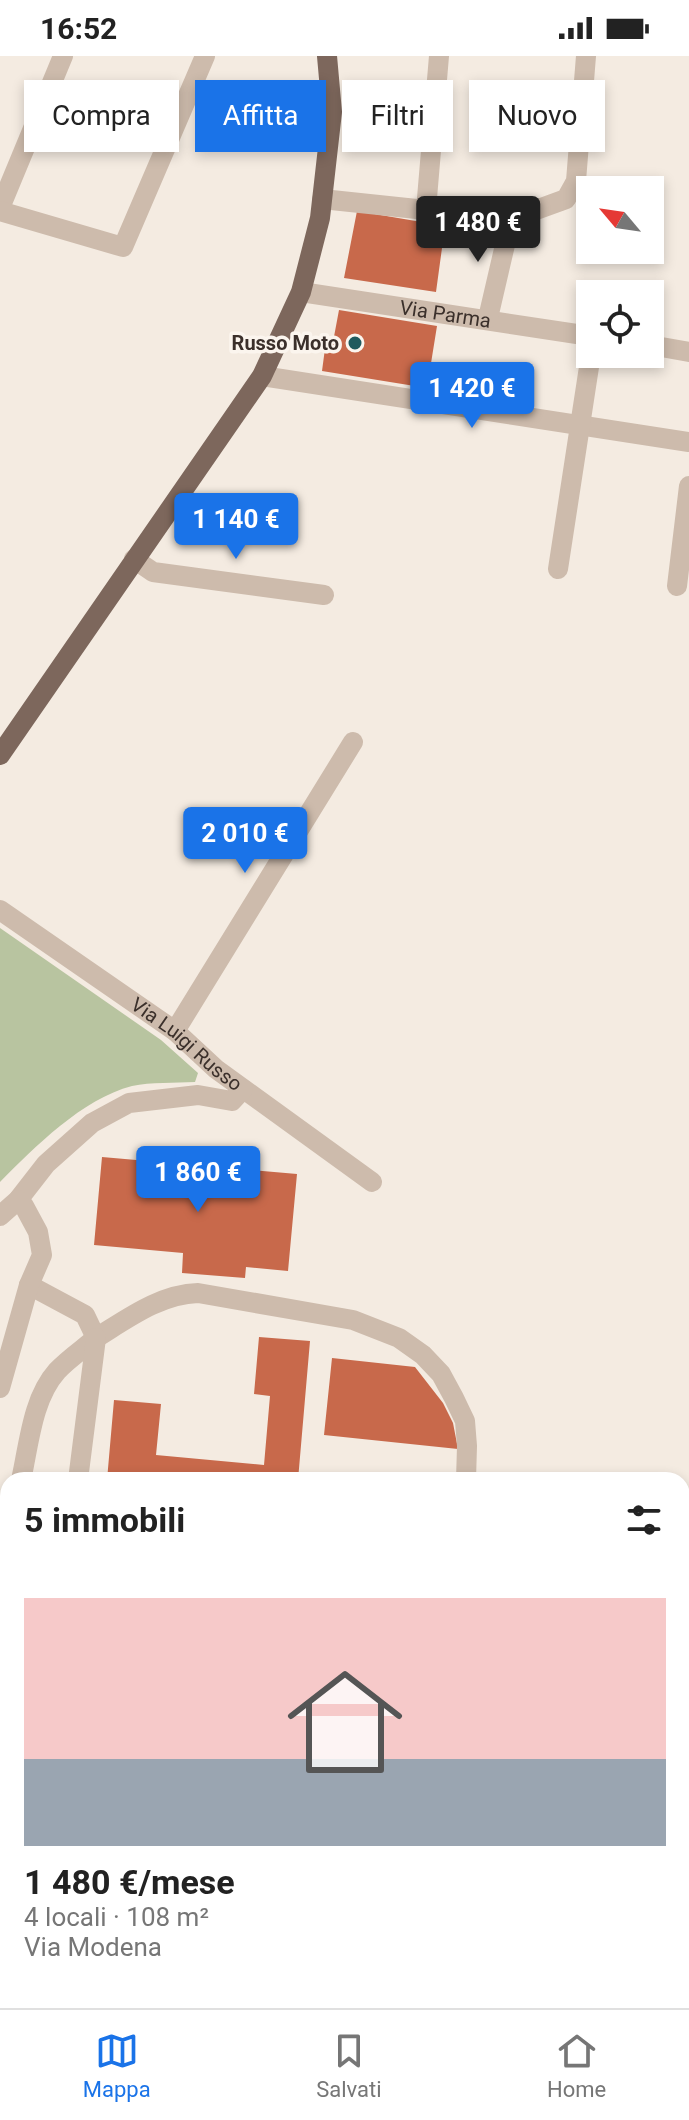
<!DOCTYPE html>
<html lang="it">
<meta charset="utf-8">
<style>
body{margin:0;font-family:Roboto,sans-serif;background:#f6f6f6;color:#222;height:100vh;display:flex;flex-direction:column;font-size:30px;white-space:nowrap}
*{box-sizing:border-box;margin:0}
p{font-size:26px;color:#767676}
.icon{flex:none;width:44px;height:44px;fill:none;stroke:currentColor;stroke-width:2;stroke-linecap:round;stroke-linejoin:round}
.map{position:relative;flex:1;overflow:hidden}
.sheet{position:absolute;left:0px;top:1416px;width:690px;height:536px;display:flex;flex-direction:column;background:#fff;border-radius:24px 24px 0 0;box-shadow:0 4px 12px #0003}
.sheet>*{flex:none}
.top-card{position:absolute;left:24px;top:24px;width:642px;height:72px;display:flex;gap:16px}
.needle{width:52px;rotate:299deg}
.buttons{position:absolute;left:576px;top:120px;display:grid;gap:16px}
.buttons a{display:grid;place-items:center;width:88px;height:88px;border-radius:0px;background:#fff;box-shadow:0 4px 12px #0003;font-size:40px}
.price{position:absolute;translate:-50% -68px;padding:0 18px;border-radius:8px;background:#1a73e8;color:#fff;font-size:26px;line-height:52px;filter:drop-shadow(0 2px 4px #0008)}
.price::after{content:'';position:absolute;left:50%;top:48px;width:24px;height:18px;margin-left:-12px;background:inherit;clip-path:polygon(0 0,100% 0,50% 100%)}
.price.active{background:#222;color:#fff}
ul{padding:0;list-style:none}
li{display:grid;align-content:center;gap:16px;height:424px;padding:0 24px}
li+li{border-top:2px solid #e0e0e0}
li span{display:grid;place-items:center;height:248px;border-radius:0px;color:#555}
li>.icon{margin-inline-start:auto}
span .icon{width:144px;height:144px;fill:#fffc;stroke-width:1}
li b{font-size:34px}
h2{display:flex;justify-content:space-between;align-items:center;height:96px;padding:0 24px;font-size:34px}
.tag{padding:0 28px;border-radius:0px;background:#fff;box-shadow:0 4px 12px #0003;font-size:28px;line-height:72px}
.tag.active{background:#1a73e8;color:#fff}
.status{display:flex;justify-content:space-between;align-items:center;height:56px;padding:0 40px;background:#fff;direction:ltr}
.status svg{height:22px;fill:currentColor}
.menu{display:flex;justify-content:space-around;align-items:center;height:112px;border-top:2px solid #e0e0e0;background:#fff;font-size:22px;color:#767676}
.menu a{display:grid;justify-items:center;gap:4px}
.menu .active{color:#1a73e8}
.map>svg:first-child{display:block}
.green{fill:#b8c4a0}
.building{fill:#c8694b}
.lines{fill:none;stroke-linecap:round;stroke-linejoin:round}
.minor{stroke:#cdbbac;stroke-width:20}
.major{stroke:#7d675c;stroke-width:20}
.poi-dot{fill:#1f5a5e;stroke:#fbf5ee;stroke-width:3}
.labels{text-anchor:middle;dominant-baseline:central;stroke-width:7;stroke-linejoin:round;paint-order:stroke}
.street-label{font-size:20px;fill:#3b302b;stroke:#fbf5ee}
.poi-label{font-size:20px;font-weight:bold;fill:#3b302b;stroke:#fbf5ee;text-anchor:end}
</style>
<div class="status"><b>16:52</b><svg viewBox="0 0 49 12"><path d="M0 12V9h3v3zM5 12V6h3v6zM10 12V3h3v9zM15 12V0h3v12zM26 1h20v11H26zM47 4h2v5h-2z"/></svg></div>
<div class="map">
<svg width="689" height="1952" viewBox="0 0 689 1952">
<rect width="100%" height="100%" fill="#f4ebe1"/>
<path class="green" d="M 0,872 L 161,984 L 198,1017 L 195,1026 C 175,1027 151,1026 132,1030 C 82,1043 35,1091 0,1126 Z"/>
<path class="building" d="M 357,155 L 445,170 L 436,236 L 344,222 Z
M 339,254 L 437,270 L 427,332 L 322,315 L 326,285 L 333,286 Z
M 102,1101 L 297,1118 L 288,1215 L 246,1211 L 245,1222 L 182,1217 L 183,1197 L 94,1189 Z
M 259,1281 L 310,1285 L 298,1424 L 107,1424 L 114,1344 L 161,1348 L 156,1399 L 264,1409 L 270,1340 L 254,1338 Z
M 332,1302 L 415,1311 L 443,1347 L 453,1367 L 458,1393 L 324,1379 Z
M 8,1682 L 8,1709 L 0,1712 L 0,1685 Z"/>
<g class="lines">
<g class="minor">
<path d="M 322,143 L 511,163 L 566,143 L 576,125 L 586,0"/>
<path d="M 0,152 L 63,0"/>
<path d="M 426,154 L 439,0"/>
<path d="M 0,155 L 123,191 L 205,0"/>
<path id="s1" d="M 301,236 L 590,280"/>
<path d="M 488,262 L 511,163"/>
<path d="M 650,289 L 689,296"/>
<path d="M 262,320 L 689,386"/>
<path d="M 134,503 L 153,516 L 324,539"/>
<path d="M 558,513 L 591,298"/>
<path d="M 677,530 L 689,430"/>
<path id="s2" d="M 0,854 L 175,975 L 216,1013 L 372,1126"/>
<path d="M 175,975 L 353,686"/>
<path d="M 0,1160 L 18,1144 L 46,1108 L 92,1067 L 129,1047 L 198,1039 L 232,1045 L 243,1033"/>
<path d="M 29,1229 L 85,1259 L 96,1282 C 127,1263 160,1238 198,1237 L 353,1264 L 399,1282 L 423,1299 L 441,1318 L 454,1342 L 465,1365 L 467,1390 L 466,1424"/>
<path d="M 0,1332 L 29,1229 L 42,1199 L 38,1176 L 24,1150 L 18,1144"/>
<path d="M 21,1424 C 29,1389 32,1343 57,1315 C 68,1303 83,1293 96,1282"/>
<path d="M 78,1424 L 96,1282"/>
<path d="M 0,1500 L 8,1473"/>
<path d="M 0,1592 L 8,1592"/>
<path d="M 0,1743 L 8,1746"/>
<path d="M 0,1786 L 8,1850"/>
<path d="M 0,1902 L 8,1851"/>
<path d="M 7,1944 L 28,1952"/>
<path d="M 273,1944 L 289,1952"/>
<path d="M 334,1944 L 338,1952"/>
<path d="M 300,1952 L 313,1944"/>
<path d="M 427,1952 L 447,1944"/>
<path d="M 657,1952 L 678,1944"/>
</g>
<path class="major" d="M 0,699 L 262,320 L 301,236 L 320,162 L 332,56 L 327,0"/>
</g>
<circle class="poi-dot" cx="355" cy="287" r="8"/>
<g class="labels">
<g class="street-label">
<text stroke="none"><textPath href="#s1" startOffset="146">Via Parma</textPath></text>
<text stroke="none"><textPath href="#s2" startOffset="230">Via Luigi Russo</textPath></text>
</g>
<g class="poi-label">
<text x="339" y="287">Russo Moto</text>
</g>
</g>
</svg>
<div class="buttons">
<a><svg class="needle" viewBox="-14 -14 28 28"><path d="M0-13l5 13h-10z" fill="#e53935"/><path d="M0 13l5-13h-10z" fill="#767676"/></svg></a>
<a><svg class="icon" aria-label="locate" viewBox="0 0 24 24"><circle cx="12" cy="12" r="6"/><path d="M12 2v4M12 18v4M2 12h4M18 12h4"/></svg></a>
</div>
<b class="price active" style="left:478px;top:208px">1 480 €</b>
<b class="price" style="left:472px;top:374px">1 420 €</b>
<b class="price" style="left:236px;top:505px">1 140 €</b>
<b class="price" style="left:245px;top:819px">2 010 €</b>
<b class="price" style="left:198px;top:1158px">1 860 €</b>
<div class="top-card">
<a class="tag">Compra</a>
<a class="tag active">Affitta</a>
<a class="tag">Filtri</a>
<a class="tag">Nuovo</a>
</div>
<section class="sheet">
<h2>5 immobili<svg class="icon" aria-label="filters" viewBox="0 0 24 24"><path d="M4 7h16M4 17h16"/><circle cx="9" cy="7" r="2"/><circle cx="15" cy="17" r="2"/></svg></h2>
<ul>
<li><span style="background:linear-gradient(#f6c9c9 65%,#9aa5b1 0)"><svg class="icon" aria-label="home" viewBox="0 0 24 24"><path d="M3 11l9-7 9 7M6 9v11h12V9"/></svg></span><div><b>1 480 €/mese</b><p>4 locali · 108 m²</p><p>Via Modena</p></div></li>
</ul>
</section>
</div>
<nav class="menu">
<a class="active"><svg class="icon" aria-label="map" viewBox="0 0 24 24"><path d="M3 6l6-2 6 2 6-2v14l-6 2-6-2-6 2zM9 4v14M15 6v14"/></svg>Mappa</a>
<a><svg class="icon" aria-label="saved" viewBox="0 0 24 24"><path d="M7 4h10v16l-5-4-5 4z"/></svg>Salvati</a>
<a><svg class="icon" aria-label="home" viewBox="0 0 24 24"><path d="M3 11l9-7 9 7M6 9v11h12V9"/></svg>Home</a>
</nav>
